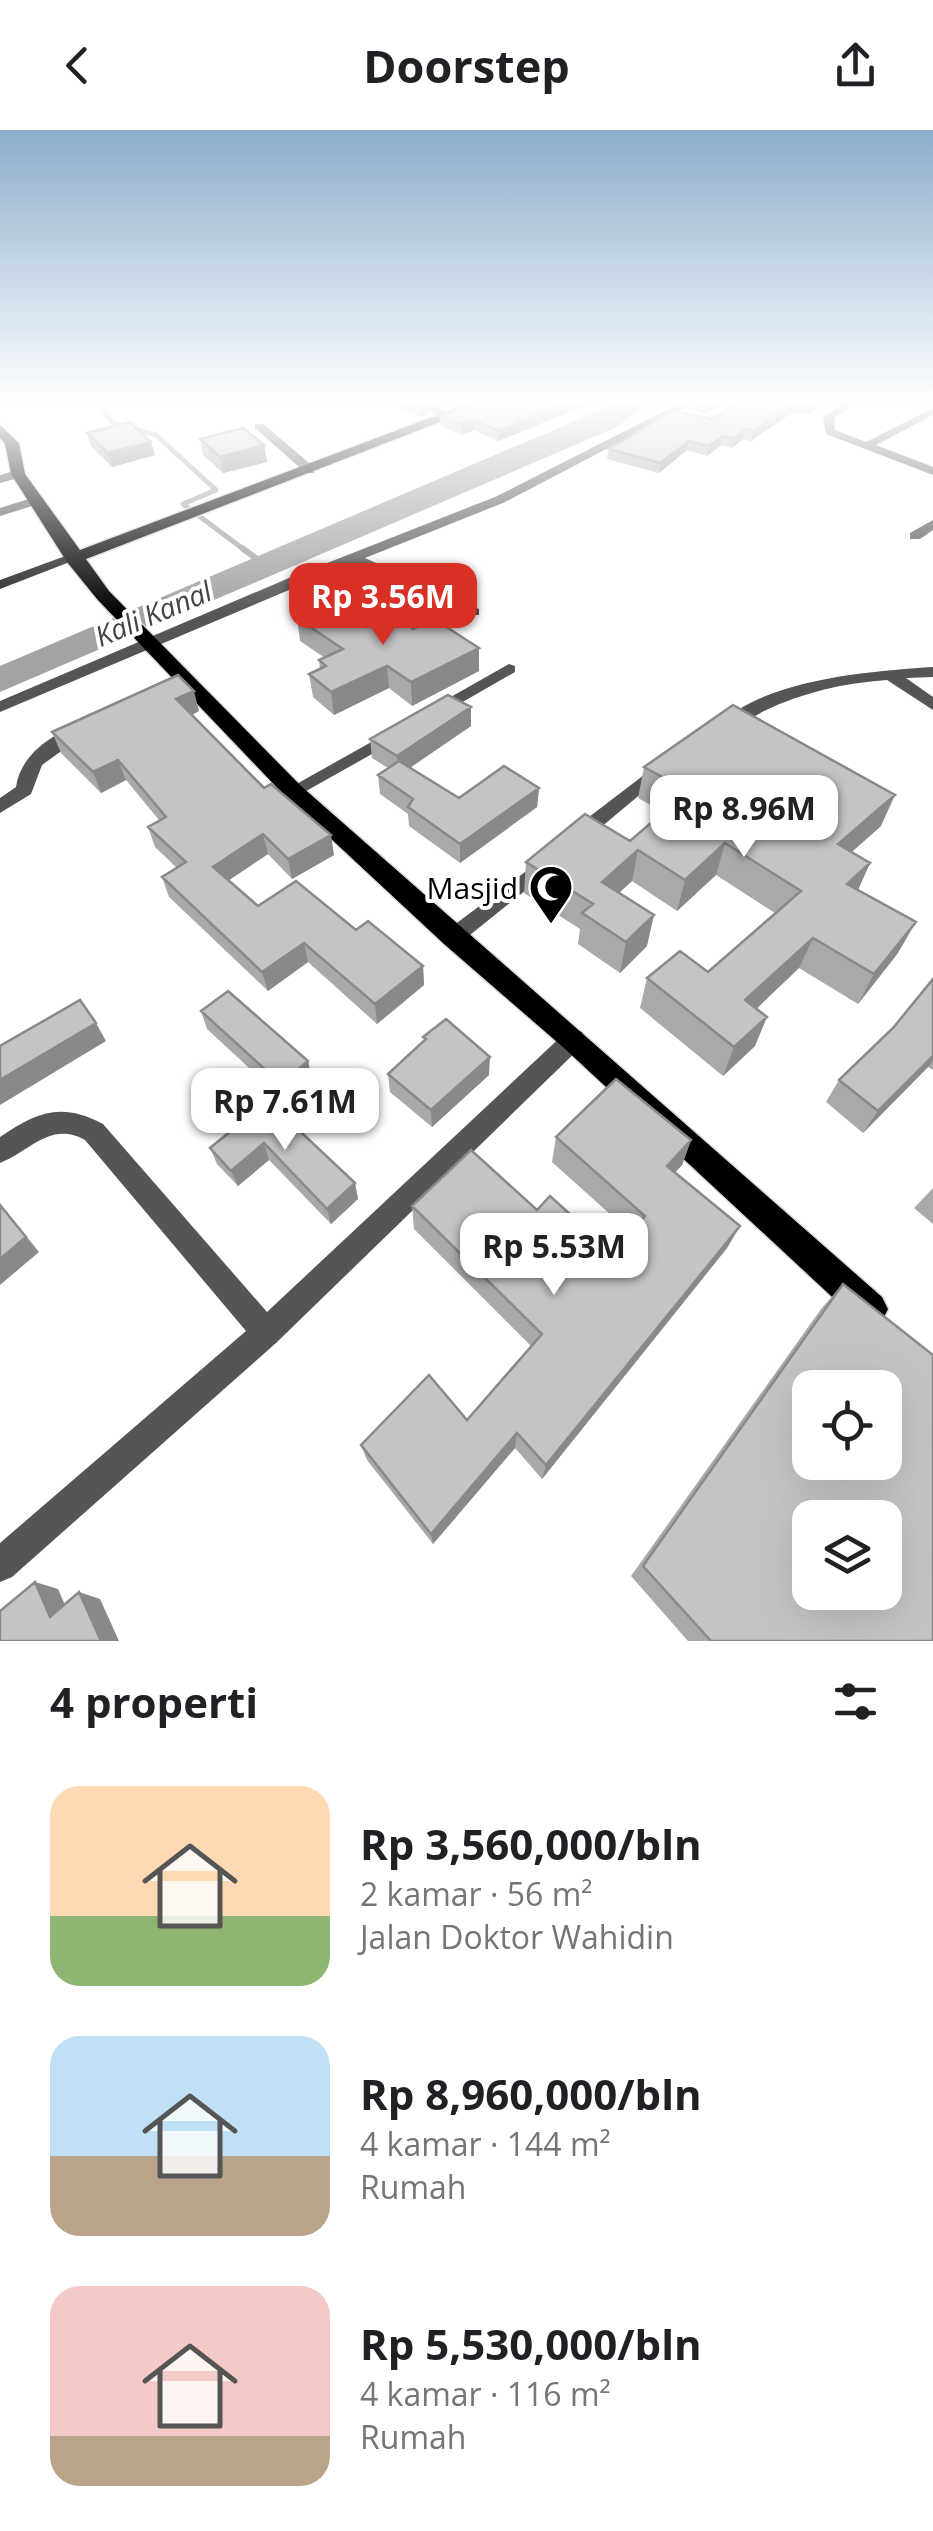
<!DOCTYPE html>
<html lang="id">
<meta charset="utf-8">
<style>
body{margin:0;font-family:"Open Sans",sans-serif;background:#f2f2f2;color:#202124;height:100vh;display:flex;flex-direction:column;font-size:38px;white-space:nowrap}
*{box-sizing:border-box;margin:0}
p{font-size:32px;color:#757577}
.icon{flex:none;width:55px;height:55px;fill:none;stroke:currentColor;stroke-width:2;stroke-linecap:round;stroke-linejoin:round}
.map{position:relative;height:1511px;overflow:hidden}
.drawer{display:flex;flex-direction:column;background:#fff;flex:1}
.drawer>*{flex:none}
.buttons{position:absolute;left:792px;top:1240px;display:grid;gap:20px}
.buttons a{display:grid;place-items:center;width:110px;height:110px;border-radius:20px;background:#fff;box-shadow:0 10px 40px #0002;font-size:50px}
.price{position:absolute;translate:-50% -85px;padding:0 22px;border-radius:20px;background:#fff;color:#222;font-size:32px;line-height:65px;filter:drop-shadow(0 2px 5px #0008)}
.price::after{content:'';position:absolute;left:50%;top:60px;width:30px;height:22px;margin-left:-15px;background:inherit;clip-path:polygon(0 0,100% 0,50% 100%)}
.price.on{background:#d93025;color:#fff}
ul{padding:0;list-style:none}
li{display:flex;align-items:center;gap:30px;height:250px;padding:0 50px}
li span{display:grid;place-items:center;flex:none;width:280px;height:200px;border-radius:30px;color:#555}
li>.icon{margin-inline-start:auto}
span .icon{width:120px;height:120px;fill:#fffc;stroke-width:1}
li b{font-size:42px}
h2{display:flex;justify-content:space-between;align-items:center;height:120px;padding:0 50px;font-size:42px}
header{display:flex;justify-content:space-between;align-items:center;height:130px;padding:0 50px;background:#fff;font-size:45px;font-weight:700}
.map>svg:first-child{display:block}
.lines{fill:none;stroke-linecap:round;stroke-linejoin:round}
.stream-far1{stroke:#a3a3a3;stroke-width:5}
.stream{stroke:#a3a3a3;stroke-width:6}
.river{fill:#a3a3a3;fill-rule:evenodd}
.primary-casing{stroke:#dbdbdb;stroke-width:3}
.minor{fill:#555;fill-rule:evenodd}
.secondary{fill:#222;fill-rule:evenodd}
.primary{fill:#000;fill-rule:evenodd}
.wall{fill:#a9a9a9}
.shaded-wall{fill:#898989}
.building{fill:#c4c4c4;stroke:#898989;stroke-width:2.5;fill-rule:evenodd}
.labels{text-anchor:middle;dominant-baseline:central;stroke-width:8;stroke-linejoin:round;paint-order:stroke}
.far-water-label{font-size:28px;font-style:italic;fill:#444;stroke:#fff}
.poi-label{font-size:30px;fill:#000;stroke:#fff;text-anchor:end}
</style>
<header><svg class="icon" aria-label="back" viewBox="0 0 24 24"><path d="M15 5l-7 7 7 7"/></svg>Doorstep<svg class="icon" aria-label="share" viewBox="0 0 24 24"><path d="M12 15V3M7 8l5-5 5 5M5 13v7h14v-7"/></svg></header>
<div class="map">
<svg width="933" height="1511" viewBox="0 0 933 1511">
<rect width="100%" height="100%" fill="#fff"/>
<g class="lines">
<path class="stream-far1" d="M 97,273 L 113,293 L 156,305 L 216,360 L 183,374 L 246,421"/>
<path class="stream" d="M 242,418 L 264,434"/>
<path class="river" d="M 617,273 L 649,273 L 617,297 L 0,562 L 0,536 Z"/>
<defs>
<path id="primary" d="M 469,273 L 489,273 L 86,429 L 109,461 L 301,656 L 882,1167 L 888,1179 L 882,1191 L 870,1197 L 858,1191 L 564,918 L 444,814 L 285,666 L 97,469 L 67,432 L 11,344 L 5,314 L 0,308 L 0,295 L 19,313 L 25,344 L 80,420 Z"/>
</defs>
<use href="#primary" class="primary-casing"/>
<path class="minor" d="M 418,273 L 432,273 L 453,287 L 444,289 Z
M 680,273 L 694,273 L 503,373 L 365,428 L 479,479 L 479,485 L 469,485 L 353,433 L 0,582 L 0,571 L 289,448 L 495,367 Z
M 842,273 L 855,273 L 834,288 L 835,300 L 866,312 L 933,278 L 933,285 L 876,315 L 933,337 L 933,345 L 826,304 L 823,287 Z
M 255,294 L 263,294 L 314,337 L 314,343 L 306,343 L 255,298 Z
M 18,340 L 24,344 L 22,347 L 0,353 L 0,345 Z
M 38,366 L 44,370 L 42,373 L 0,386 L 0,378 Z
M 933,390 L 933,400 L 920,409 L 910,409 L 910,403 Z
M 509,534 L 515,536 L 515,542 L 440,585 L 434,586 L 426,581 Z
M 933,537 L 933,547 L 906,548 L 933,567 L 933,580 L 887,550 C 844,553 804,562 764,581 C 750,588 737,601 721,599 L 719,595 C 765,549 871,541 933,537 Z
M 79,595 L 85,596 L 85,604 L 42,635 L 31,664 L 0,683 L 0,668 L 16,657 C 20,626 51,604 79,595 Z
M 391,601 L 400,606 L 397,610 L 299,665 L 293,667 L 284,661 Z
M 661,632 L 667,634 L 670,638 L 667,642 L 582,713 L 568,713 L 565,708 L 568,703 Z
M 545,727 L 552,729 L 555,734 L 552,739 L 460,813 L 446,813 L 442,807 L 446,801 Z
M 574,899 L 582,902 L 585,909 L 582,916 L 276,1213 L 12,1447 L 0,1452 L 0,1413 L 246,1201 L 85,1010 C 50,991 31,1021 0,1033 L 0,1007 C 37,982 61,972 103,994 L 267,1182 L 566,902 Z"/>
<path class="secondary" d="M 68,425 L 80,428 L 0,459 L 0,450 Z"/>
<use href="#primary" class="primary"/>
</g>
<path class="wall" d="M 390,274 L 427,274 L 429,284 L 421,287 Z
M 473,274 L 589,274 L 498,311 L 474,300 L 462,305 L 441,296 L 440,286 Z
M 691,274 L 723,274 L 705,284 L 690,280 Z
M 737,274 L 821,274 L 808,285 L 796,282 L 787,286 L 751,311 L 743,309 L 732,318 L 721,315 L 707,326 L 687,320 L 659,343 L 607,329 L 609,319 L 712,289 Z
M 87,303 L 155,325 L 112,337 L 91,316 Z
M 200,309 L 264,315 L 267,332 L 223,343 L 203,325 Z
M 297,488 L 347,495 L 383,494 L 413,499 L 479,541 L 412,576 L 389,558 L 334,585 L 313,567 L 309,544 L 320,539 L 319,530 L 325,528 L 300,511 Z
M 471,577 L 471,596 L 410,638 L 459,668 L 539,658 L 537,677 L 460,733 L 409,696 L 408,684 L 380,664 L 378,645 L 388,638 L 372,628 L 370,609 Z
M 199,581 L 192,585 L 334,725 L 292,749 L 268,724 L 229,750 L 258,776 L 356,800 L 423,836 L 424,855 L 377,894 L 308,832 L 268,861 L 169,767 L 162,747 L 177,738 L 155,717 L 148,697 L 159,690 L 126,650 L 101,663 L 61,623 L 52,602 Z
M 644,637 L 881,696 L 852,722 L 870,733 L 858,760 L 898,823 L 858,874 L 799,838 L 756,879 L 755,916 L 723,946 L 640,878 L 647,848 L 708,842 L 775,783 L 716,745 L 677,781 L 632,751 L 619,763 L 647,816 L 620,843 L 578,814 L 580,799 L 524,763 L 526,732 L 630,711 L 663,682 L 638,668 Z
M 933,849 L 933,940 L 928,937 L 863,1003 L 826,972 L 839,950 L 893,898 Z
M 201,881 L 308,931 L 312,949 L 286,972 L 207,899 Z
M 423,907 L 489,945 L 432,997 L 390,962 L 388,944 L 424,912 Z
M 268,971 L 355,1053 L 358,1069 L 331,1094 L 269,1030 L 238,1056 L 217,1034 L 210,1018 Z
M 556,1007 L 691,1010 L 682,1035 L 675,1042 L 740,1096 L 727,1118 L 542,1349 L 515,1318 L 433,1414 L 367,1330 L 361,1315 L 467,1290 L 531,1216 L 414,1099 L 412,1076 L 537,1080 L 613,1123 L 631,1103 L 552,1032 Z
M 933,1058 L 933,1094 L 914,1078 Z
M 843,1154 L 933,1511 L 688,1511 L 631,1446 L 821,1179 Z"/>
<path class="shaded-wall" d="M 429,274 L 429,284 L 421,287 L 421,277 Z
M 566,274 L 589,274 L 498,311 L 498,301 Z
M 709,274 L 723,274 L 705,284 L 707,275 Z
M 798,274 L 796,282 L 787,286 L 751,311 L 753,301 L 789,277 Z
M 813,274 L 821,274 L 808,285 L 810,276 Z
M 474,290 L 474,300 L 462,305 L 462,295 Z
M 745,299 L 743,309 L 732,318 L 734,308 Z
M 723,306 L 721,315 L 707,326 L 709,316 Z
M 689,311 L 687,320 L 659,343 L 660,333 Z
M 151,312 L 155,325 L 112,337 L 108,323 Z
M 264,315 L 267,332 L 223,343 L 220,327 Z
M 479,518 L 479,541 L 412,576 L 411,552 Z
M 387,536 L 389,558 L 334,585 L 331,562 Z
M 194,561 L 199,581 L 182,590 L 176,569 Z
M 471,577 L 471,596 L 399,645 L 397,626 Z
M 118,630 L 126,650 L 101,663 L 93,642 Z
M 539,658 L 537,677 L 460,733 L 460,714 Z
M 895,665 L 881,696 L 825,745 L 838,714 Z
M 263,704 L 268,724 L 219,757 L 213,737 Z
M 331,705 L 334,725 L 292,749 L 288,729 Z
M 725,713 L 716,745 L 677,781 L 685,750 Z
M 638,720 L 632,751 L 597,783 L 602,752 Z
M 870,733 L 856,764 L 847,754 Z
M 654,785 L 647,816 L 620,843 L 626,812 Z
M 916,792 L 898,823 L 858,874 L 874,844 Z
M 813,808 L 799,838 L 734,900 L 745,870 Z
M 304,813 L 308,832 L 268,861 L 262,842 Z
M 423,836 L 424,855 L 377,894 L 375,874 Z
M 767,887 L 755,916 L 723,946 L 734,917 Z
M 96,893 L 106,911 L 0,975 L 0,950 Z
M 933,926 L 933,931 L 928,937 L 863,1003 L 878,981 Z
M 490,927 L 489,945 L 432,997 L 431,980 Z
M 308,931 L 312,949 L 286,972 L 281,954 Z
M 691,1010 L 682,1035 L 659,1060 L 667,1036 Z
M 264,1013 L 269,1030 L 238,1056 L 231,1041 Z
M 355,1053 L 358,1069 L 331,1094 L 327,1079 Z
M 0,1074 L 39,1122 L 0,1155 Z
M 740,1096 L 727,1118 L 542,1349 L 546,1335 Z
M 517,1303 L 515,1318 L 433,1414 L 431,1404 Z
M 35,1452 L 58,1459 L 73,1493 L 50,1487 Z
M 79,1462 L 100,1469 L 119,1511 L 101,1511 Z"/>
<path class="building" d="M 412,274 L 429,274 L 421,277 Z
M 473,274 L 566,274 L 498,301 L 474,290 L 462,295 L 440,286 Z
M 737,274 L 797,274 L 789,277 L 753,301 L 745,299 L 734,308 L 723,306 L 709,316 L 689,311 L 660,333 L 609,319 L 673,281 L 712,289 Z
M 130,292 L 151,312 L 108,323 L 87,303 Z
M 243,298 L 264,315 L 220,327 L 200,309 Z
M 320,477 L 347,495 L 370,485 L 383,494 L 399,488 L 413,499 L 434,489 L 479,518 L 411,552 L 387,536 L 331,562 L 309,544 L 326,536 L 319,530 L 343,519 L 297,488 Z
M 178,545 L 194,561 L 176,569 L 264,658 L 271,654 L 331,705 L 288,729 L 263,704 L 213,737 L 258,776 L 296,751 L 356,800 L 368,791 L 423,836 L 375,874 L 304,813 L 262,842 L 162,747 L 186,732 L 148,697 L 166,687 L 118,630 L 93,642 L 52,602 Z
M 448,565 L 471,577 L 397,626 L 370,609 Z
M 733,575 L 895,665 L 838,714 L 870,733 L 847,754 L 916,792 L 874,844 L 813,808 L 745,870 L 767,887 L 734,917 L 647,848 L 680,821 L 708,842 L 801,761 L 725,713 L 685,750 L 638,720 L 602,752 L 654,785 L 626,812 L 582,783 L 593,774 L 526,732 L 585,684 L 630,711 L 688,661 L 644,637 Z
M 399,631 L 459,668 L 504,636 L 539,658 L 460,714 L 408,677 L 413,669 L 378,645 Z
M 933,849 L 933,926 L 878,981 L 839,950 L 893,898 Z
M 228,861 L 308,931 L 281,954 L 201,881 Z
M 80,870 L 96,893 L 0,950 L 0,916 Z
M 446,889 L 490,927 L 431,980 L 388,944 L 426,909 L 423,907 Z
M 616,949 L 691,1010 L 667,1036 L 740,1096 L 546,1335 L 517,1303 L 431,1404 L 361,1315 L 429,1245 L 467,1290 L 542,1204 L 412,1076 L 471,1020 L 537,1080 L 550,1066 L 613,1123 L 645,1086 L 556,1007 Z
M 268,971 L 355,1053 L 327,1079 L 264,1013 L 231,1041 L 210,1018 Z
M 0,1075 L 26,1107 L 0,1129 Z
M 843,1154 L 933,1225 L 933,1511 L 711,1511 L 643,1436 ZM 810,1258 L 885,1258 L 885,1332 L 810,1332 ZM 810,1388 L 885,1388 L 885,1462 L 810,1462 Z
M 35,1452 L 50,1487 L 79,1462 L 101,1511 L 0,1511 L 0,1481 Z"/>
<linearGradient id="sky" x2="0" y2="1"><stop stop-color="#8cadcc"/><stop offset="0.56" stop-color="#fff"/><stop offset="1" stop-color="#fff" stop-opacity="0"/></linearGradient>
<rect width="933" height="485" fill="url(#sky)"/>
<defs>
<symbol id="mosque-pin" viewBox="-11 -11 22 30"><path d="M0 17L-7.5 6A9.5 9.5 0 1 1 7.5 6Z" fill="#000" stroke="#fff"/><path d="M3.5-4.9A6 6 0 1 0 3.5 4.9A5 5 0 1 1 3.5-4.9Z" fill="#fff"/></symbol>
</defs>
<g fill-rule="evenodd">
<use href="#mosque-pin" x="526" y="732" width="50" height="68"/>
</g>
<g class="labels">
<g class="far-water-label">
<text transform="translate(153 483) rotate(-23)">Kali Kanal</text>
</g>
<g class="poi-label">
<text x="518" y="757">Masjid</text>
</g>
</g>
</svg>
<div class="buttons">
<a><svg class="icon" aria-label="locate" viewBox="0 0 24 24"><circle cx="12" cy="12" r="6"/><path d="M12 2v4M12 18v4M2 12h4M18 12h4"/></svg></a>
<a><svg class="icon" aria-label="layers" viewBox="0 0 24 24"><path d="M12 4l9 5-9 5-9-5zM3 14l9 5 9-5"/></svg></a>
</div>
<b class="price on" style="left:383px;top:518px">Rp 3.56M</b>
<b class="price" style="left:744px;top:730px">Rp 8.96M</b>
<b class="price" style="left:285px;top:1023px">Rp 7.61M</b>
<b class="price" style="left:554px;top:1168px">Rp 5.53M</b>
</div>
<section class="drawer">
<h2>4 properti<svg class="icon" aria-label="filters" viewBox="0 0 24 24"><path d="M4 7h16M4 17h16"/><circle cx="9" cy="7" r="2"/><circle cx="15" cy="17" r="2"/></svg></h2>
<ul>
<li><span style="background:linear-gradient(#ffd9b3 65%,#8fb573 0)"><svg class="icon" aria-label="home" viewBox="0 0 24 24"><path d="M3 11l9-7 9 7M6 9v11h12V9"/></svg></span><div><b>Rp 3,560,000/bln</b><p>2 kamar · 56 m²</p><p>Jalan Doktor Wahidin</p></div></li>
<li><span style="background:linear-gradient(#bfe0f5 60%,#b9a48a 0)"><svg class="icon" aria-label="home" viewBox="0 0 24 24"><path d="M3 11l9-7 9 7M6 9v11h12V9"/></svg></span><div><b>Rp 8,960,000/bln</b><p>4 kamar · 144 m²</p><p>Rumah</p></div></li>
<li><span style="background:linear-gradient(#f6c9c9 75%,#b9a48a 0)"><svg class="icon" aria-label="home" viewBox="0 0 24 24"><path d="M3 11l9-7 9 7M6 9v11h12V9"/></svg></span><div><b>Rp 5,530,000/bln</b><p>4 kamar · 116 m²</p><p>Rumah</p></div></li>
</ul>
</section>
